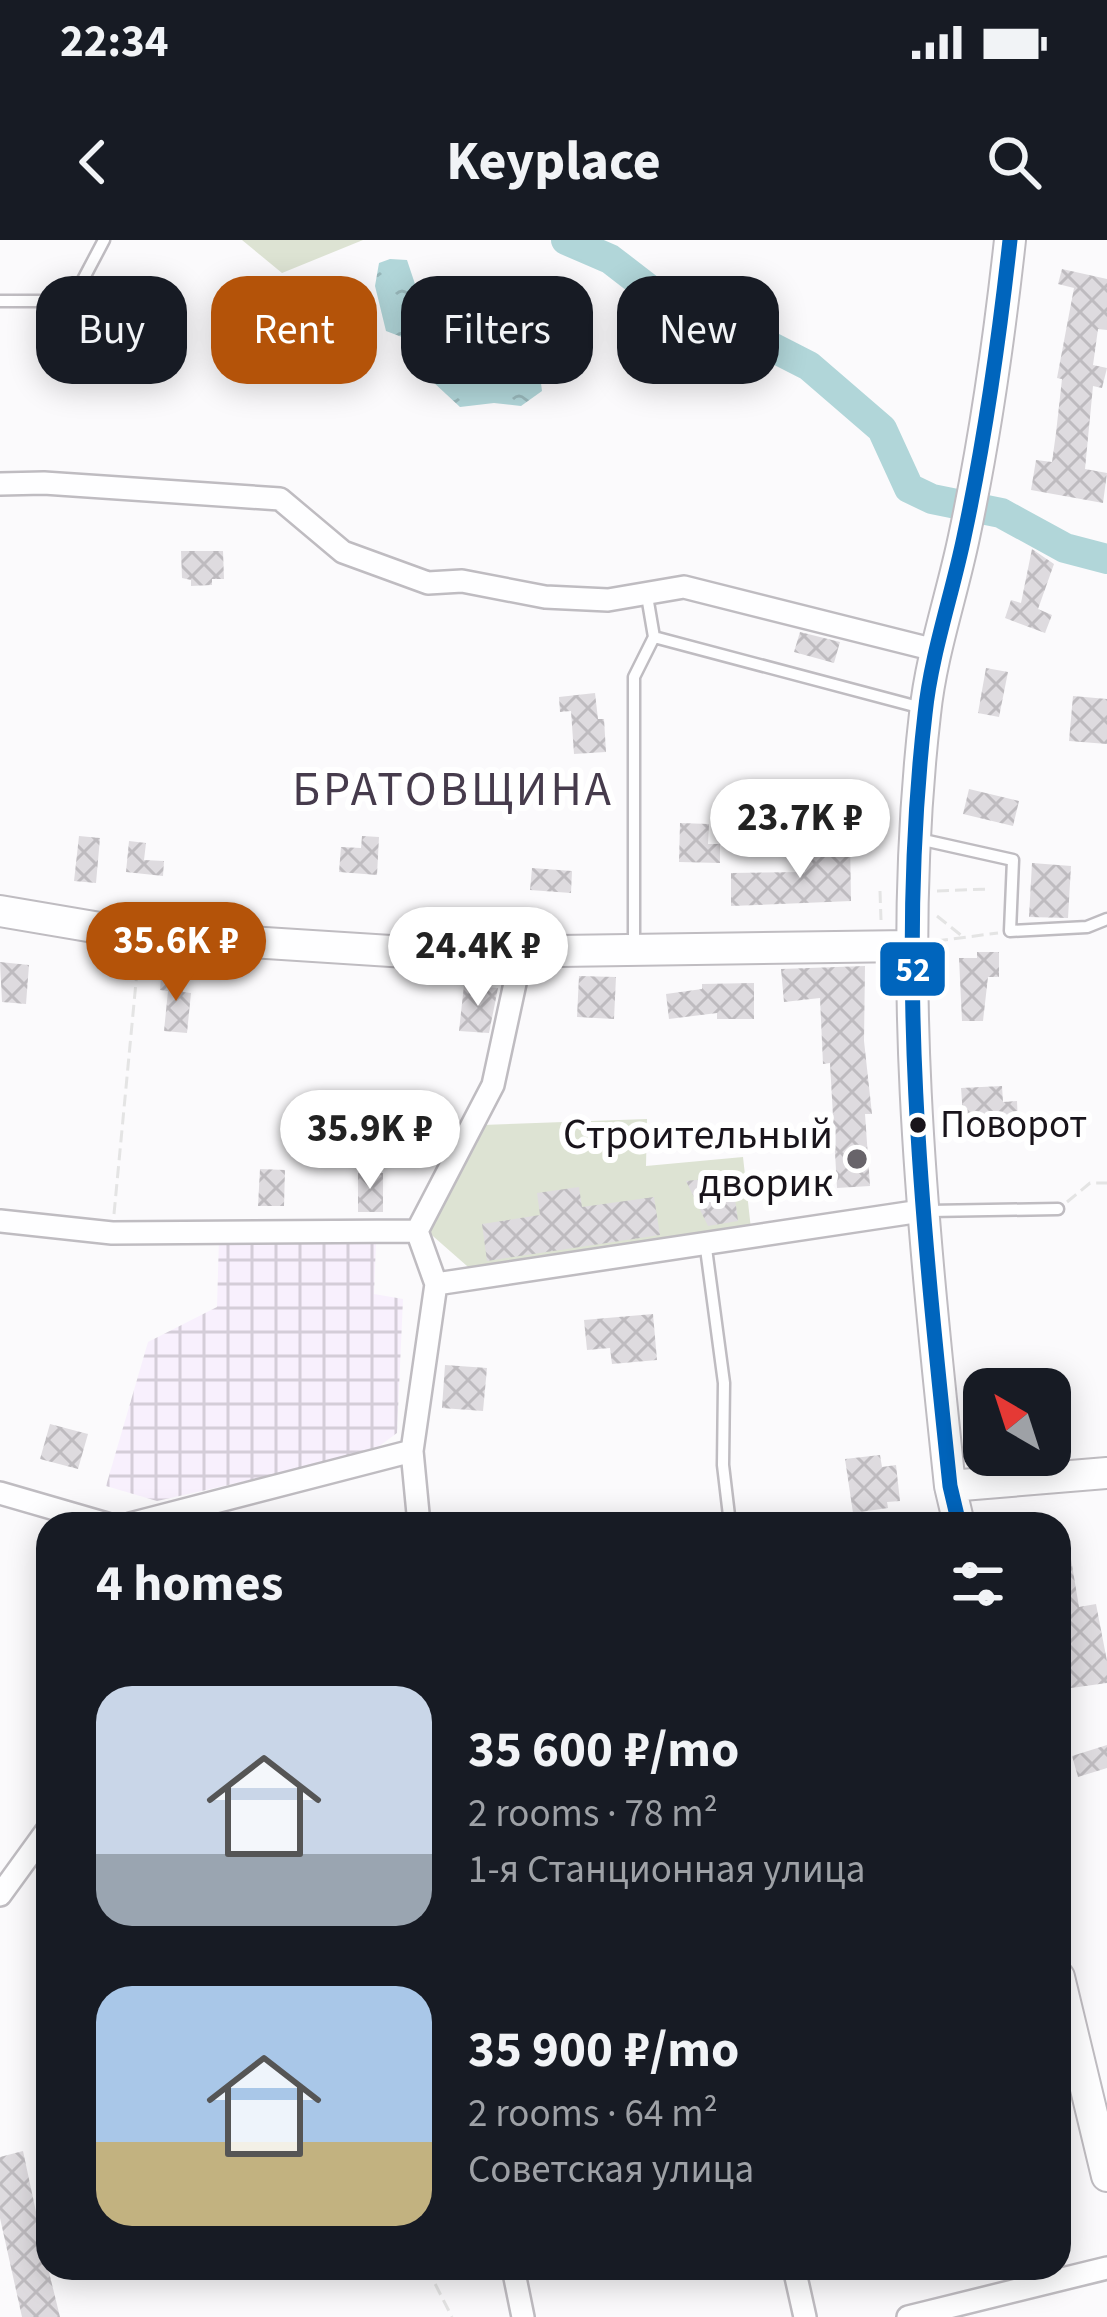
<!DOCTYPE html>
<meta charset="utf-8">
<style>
body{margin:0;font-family:"Source Sans 3",sans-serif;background:#20242c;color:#f1f3f6;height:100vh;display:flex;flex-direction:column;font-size:45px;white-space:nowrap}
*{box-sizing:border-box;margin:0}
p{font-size:39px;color:#9ea1a6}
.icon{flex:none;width:66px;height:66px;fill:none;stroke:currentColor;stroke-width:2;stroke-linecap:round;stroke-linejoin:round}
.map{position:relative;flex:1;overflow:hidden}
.panel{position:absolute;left:36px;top:1272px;width:1035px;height:768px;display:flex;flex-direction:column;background:#171b24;border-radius:36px;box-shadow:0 6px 30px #0003}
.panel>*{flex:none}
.hud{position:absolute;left:36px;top:36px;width:1035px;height:108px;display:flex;gap:24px}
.needle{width:78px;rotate:321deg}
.controls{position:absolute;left:963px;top:1128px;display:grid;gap:24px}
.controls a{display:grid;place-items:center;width:108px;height:108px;border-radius:24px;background:#171b24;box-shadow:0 6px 30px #0003;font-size:60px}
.price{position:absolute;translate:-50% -102px;padding:0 27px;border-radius:42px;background:#fff;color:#222;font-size:39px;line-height:78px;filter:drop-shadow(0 3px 6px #0008)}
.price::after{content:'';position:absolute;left:50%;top:72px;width:36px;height:27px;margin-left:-18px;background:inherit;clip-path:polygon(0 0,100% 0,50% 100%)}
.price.selected{background:#b45309;color:#fff}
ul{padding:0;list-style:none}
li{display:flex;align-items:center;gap:36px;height:300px;padding:0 60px}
li span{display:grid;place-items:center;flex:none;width:336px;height:240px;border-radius:36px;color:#555}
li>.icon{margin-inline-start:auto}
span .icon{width:144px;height:144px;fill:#fffc;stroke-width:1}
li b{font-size:51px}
h2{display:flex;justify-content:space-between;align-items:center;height:144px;padding:0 60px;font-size:51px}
.pill{padding:0 42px;border-radius:36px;background:#171b24;box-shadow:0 6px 30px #0003;font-size:42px;line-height:108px}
.pill.selected{background:#b45309;color:#fff}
.status{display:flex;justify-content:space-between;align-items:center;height:84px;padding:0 60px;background:#171b24;direction:ltr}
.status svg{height:33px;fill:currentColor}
header{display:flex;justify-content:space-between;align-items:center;height:156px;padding:0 60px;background:#171b24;font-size:54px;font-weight:700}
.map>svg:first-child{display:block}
.industrial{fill:url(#industrial-grid)}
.grass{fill:#dde3d3}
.water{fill:url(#water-ripples)}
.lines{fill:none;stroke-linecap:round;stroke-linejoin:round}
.river{stroke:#b1d6d9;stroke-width:30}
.building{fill:url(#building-cross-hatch)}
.lane-casing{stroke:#bfbcc1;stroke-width:15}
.street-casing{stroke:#bfbcc1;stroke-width:26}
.secondary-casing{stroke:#bfbcc1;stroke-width:34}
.path{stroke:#e4e4e4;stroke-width:3;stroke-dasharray:12 6;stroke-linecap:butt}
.lane{stroke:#fefeff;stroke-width:10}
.street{stroke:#fefeff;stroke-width:21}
.secondary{stroke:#fefeff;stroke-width:30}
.bus-1-casing{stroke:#fff;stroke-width:24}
.bus-1{stroke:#0065bd;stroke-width:15}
.bus-dot{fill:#19141b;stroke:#fff;stroke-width:4.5}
.poi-dot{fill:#68646a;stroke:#fff;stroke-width:4.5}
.labels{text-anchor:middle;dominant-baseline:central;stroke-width:12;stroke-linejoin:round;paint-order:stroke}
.bus-label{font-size:39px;fill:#19141b;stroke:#fff;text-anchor:start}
.poi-label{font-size:42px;fill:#19141b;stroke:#fff;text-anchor:end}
.quarter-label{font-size:48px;letter-spacing:3px;fill:#463b4c;stroke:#fff}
.line-badge{stroke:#fff;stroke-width:4.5}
.badge-label{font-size:33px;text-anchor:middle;font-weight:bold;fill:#fff}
</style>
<div class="status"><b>22:34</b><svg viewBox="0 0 49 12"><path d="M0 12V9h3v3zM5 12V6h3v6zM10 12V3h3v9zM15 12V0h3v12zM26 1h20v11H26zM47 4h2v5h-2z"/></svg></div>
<header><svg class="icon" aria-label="back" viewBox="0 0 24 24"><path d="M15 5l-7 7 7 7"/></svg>Keyplace<svg class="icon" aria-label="search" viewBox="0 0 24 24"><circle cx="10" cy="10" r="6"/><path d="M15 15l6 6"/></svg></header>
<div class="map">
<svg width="1107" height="2077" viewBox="0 0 1107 2077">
<defs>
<pattern id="industrial-grid" width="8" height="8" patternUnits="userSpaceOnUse" patternTransform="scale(3)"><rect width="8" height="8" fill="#f8f0fd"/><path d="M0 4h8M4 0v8" fill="none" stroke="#d4cdd8"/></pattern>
<pattern id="water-ripples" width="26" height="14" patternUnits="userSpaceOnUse" patternTransform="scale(3)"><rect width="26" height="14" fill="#b1d6d9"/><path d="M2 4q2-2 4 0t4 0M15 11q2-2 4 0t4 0" fill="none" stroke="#98b7ba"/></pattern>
<pattern id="building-cross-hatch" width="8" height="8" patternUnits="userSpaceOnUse" patternTransform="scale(3)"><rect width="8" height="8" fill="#dedbdf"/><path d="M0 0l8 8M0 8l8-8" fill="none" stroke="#bebbbf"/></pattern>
</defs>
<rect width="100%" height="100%" fill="#fbfafc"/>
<path class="industrial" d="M 219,999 L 376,1002 L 374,1054 L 403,1059 L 397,1193 L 370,1213 L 157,1261 L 106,1246 L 148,1102 L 217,1067 Z"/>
<path class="grass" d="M 242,0 L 363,0 L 282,33 Z
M 647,879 L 646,926 L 743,917 L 751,989 L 475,1033 L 426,990 L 482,885 Z"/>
<path class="water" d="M 390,19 L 407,20 L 419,56 L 433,66 L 465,55 L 484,55 L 520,72 L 534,88 L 542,151 L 521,166 L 494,163 L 460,167 L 432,141 L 439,124 L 415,102 L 386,91 L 375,46 L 379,23 Z"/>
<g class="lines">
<path class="river" d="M 566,0 L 610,19 L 702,90 L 764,103 L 809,126 L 882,189 L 909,248 L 932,259 L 1001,273 L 1065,308 L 1107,319"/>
</g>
<path class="building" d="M 1062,29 L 1107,39 L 1107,90 L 1098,89 L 1093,125 L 1107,128 L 1102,148 L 1093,146 L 1085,229 L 1107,233 L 1103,263 L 1031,250 L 1036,220 L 1052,222 L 1056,193 L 1062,139 L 1057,138 L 1074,48 L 1058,44 Z
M 1032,309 L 1054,324 L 1038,369 L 1052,375 L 1045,393 L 1005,378 L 1011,360 L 1021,363 Z
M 181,311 L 223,311 L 224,339 L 212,339 L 212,345 L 191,346 L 191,340 L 182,338 Z
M 800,392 L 840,402 L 834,423 L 794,412 Z
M 986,428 L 1008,432 L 999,477 L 978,473 Z
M 595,453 L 598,479 L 604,479 L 606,512 L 574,514 L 571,471 L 560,472 L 559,457 Z
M 1073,456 L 1107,459 L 1107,504 L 1069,501 Z
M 969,549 L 1019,561 L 1013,586 L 963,574 Z
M 680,583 L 709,584 L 708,604 L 720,604 L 720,623 L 679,622 Z
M 79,596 L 100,598 L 96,643 L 74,641 Z
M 362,596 L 379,597 L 377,635 L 339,632 L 341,607 L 361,608 Z
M 850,597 L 851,661 L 731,666 L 731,633 L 805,632 L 805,615 L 823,615 L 823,605 L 834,604 L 834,598 Z
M 129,601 L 146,603 L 144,620 L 164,621 L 163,636 L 126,632 Z
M 1032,623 L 1071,626 L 1068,678 L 1029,677 Z
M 532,628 L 572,631 L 571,653 L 530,650 Z
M 977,712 L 999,712 L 999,737 L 988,737 L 983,781 L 962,781 L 959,718 L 977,718 Z
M 0,722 L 29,725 L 26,764 L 2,762 Z
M 865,726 L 864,801 L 872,874 L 865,874 L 870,946 L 837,948 L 830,823 L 823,824 L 820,758 L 784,762 L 781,729 Z
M 161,736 L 184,737 L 183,752 L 191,753 L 187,793 L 164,791 L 168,751 L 160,750 Z
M 579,736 L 616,737 L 614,779 L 577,777 Z
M 754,743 L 754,779 L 717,779 L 717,773 L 669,779 L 666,754 L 702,749 L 702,744 Z
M 464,745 L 498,748 L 489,793 L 459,791 Z
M 1002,846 L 1003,862 L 1017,861 L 1018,885 L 964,889 L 961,848 Z
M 260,929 L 285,930 L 284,966 L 258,966 Z
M 358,933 L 383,933 L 383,972 L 358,972 Z
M 732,936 L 738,981 L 708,986 L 686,941 Z
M 579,947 L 582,967 L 654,957 L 660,995 L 487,1021 L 482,984 L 540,975 L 537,953 Z
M 653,1074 L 657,1120 L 612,1124 L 610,1108 L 587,1110 L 584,1080 Z
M 445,1125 L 487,1128 L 483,1171 L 442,1168 Z
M 50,1184 L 88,1194 L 78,1229 L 40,1219 Z
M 880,1215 L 882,1227 L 896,1225 L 900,1261 L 887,1262 L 888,1268 L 853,1273 L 845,1219 Z
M 1071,1319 L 1079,1367 L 1096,1364 L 1107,1421 L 1107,1443 L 1071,1448 L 1059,1384 L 1059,1321 Z
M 1107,1505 L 1107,1528 L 1078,1537 L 1072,1516 Z
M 23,1911 L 48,2028 L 60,2077 L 22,2077 L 0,1978 L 0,1917 Z"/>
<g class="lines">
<defs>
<path id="lane" d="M 0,61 L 51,61 L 76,53 L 104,0
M 654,397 L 922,468
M 919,599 L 1013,620 L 1010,691 L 1087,687 L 1107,679
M 634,706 L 634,437 L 654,397 L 647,356
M 929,971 L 1058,969
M 705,1001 L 724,1143 L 723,1225 L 730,1284"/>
<path id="street" d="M 0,244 L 44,243 L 280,259 L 343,312 L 428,343 L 462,341 L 545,357 L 608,360 L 684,347 L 939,411
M 0,981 L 112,993 L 417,991
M 436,1044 L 921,971
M 0,1253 L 107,1284
M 130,1284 L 412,1211
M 419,1284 L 412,1211 L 436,1044 L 417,991 L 493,845 L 522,711
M 0,1655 L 48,1589
M 513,2028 L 523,2077
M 794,2028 L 805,2077
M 908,2077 L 1107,2028"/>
<path id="secondary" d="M 0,671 L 141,695 L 422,713 L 909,706
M 950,1246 L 1107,1233
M 959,1284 L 950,1246 C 923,989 895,733 925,474 C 931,415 952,355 964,297 C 985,199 999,100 1010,0
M 1059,1737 L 1107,1936"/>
</defs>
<use href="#lane" class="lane-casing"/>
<use href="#street" class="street-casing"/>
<use href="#secondary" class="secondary-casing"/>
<path class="path" d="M 880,651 L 881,680
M 937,651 L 989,649
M 937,676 L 962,696
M 936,701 L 998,693
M 1067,962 L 1090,943 L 1107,943
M 114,974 L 138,721
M 427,2028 L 452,2077"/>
<use href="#lane" class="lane"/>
<use href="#street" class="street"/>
<use href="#secondary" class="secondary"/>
<defs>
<path id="bus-1" d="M 959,1284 L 950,1246 C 923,989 895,733 925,474 C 931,415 952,355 964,297 C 985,199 999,100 1010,0"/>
</defs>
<use href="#bus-1" class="bus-1-casing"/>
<use href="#bus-1" class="bus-1"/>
</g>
<circle class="bus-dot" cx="918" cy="885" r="10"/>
<circle class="poi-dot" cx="857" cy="919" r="12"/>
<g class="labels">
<g class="bus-label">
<text x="940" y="885">Поворот</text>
</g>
<g class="poi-label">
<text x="833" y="895">Строительный<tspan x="833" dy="48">дворик</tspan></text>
</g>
<g class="quarter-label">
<text x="453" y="550">БРАТОВЩИНА</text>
</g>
</g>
<rect class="line-badge" x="878" y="700" width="69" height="58" rx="12" fill="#0065bd"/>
<g class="badge-label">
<text x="913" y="741">52</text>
</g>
</svg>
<div class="controls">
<a><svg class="needle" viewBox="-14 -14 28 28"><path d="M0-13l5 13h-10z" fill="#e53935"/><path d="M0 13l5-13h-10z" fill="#9ea1a6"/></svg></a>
</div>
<b class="price" style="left:800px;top:641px">23.7K ₽</b>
<b class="price selected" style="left:176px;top:764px">35.6K ₽</b>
<b class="price" style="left:478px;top:769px">24.4K ₽</b>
<b class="price" style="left:370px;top:952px">35.9K ₽</b>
<div class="hud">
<a class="pill">Buy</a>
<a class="pill selected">Rent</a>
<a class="pill">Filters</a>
<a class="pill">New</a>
</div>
<section class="panel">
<h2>4 homes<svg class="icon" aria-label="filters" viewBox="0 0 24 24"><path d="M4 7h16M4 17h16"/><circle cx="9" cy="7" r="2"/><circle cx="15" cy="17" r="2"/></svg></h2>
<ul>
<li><span style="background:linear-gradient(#c9d6e8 70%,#9aa5b1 0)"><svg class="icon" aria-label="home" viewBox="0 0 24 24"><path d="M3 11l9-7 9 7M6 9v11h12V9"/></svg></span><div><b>35 600 ₽/mo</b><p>2 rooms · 78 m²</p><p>1-я Станционная улица</p></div></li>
<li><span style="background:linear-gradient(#a9c7e8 65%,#c2b280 0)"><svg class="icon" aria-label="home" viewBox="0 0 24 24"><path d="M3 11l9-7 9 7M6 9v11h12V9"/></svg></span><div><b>35 900 ₽/mo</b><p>2 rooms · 64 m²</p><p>Советская улица</p></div></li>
</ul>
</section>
</div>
